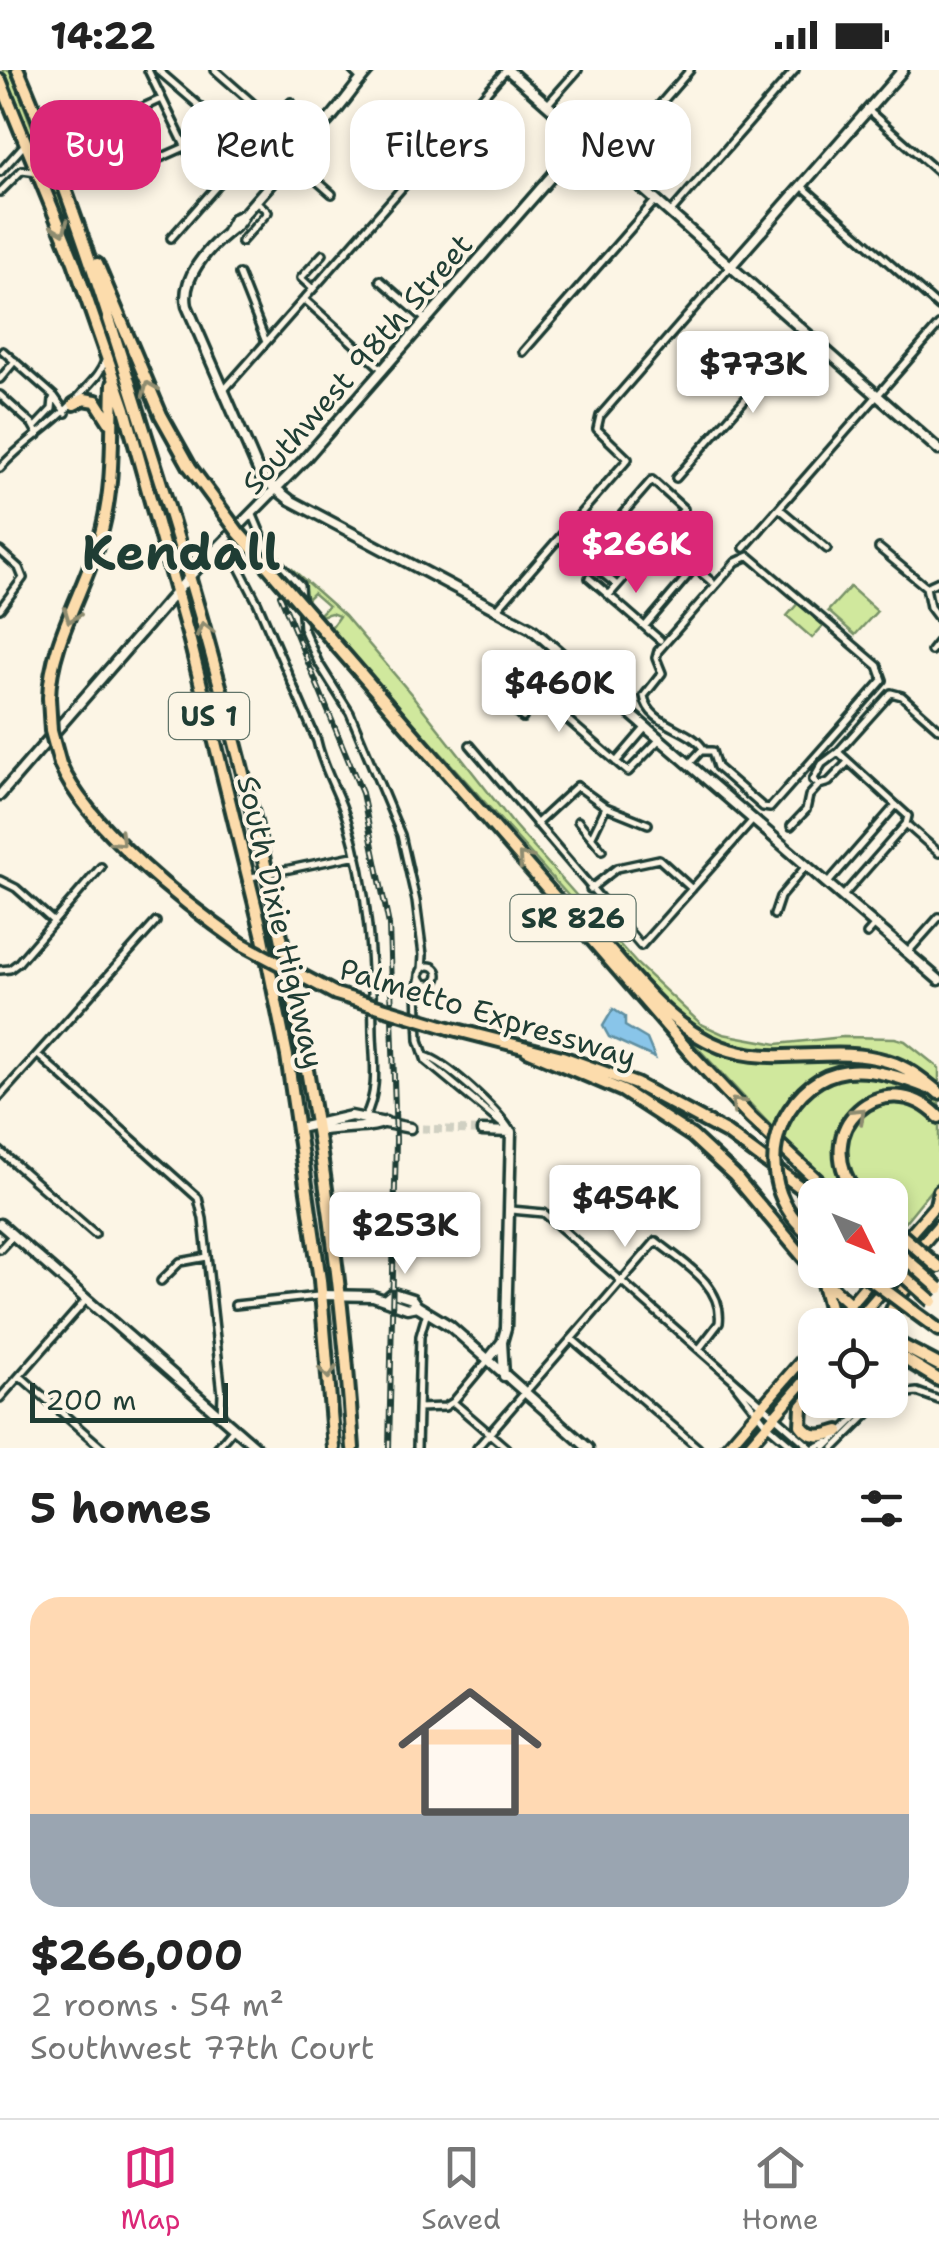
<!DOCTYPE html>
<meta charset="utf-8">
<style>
body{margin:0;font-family:"Shantell Sans",sans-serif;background:#f6f6f6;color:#222;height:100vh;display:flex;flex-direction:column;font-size:38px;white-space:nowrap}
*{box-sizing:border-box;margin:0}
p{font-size:32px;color:#767676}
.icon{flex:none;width:55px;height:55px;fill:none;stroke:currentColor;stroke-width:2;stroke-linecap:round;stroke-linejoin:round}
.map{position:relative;height:1378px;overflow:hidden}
.side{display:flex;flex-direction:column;background:#fff;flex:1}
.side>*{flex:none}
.hud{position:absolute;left:30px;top:30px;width:880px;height:90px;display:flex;gap:20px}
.needle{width:65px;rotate:133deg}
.tools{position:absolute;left:798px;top:1108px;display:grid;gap:20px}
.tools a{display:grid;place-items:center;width:110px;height:110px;border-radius:20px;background:#fff;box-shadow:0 5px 15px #0003;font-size:50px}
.scale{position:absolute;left:30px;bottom:25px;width:198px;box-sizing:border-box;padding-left:10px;border:5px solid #1f3d34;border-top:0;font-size:28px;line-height:35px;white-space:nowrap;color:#1f3d34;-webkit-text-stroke:8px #fcf5e5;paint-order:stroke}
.price{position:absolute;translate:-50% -85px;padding:0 22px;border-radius:10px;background:#fff;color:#222;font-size:32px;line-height:65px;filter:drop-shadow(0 2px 5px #0008)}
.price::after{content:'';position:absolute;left:50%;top:60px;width:30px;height:22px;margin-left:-15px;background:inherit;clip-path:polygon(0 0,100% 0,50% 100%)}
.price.current{background:#db2777;color:#fff}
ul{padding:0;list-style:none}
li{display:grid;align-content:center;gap:20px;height:530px;padding:0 30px}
li span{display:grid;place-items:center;height:310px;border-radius:30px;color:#555}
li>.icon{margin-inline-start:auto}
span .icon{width:180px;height:180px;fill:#fffc;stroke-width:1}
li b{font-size:42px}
h2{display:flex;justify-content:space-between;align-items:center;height:120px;padding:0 30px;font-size:42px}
.chip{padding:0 35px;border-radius:30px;background:#fff;box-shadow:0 5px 15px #0003;font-size:35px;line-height:90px}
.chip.current{background:#db2777;color:#fff}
.status{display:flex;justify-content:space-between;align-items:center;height:70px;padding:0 50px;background:#fff;direction:ltr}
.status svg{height:28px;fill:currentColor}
.tab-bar{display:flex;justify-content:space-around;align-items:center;height:140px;border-top:2px solid #e0e0e0;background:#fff;font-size:28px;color:#767676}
.tab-bar a{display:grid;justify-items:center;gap:5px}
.tab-bar .current{color:#db2777}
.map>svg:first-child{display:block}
.green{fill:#d0e89d;stroke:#789268;stroke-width:2.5}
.water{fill:#89c5e9;stroke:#5f8fa1;stroke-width:2.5}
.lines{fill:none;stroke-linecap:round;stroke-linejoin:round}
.secondary-tunnel{stroke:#d0d0c2;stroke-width:8;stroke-dasharray:8 4;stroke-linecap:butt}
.street-casing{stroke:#1f3d34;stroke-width:12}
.secondary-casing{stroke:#1f3d34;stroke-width:15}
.primary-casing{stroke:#1f3d34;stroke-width:16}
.highway-casing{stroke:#1f3d34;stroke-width:18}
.street{stroke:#fcf5e5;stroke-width:5}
.secondary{stroke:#fcf5e5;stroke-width:8}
.primary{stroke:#fcdcac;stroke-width:9}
.highway{stroke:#fcdcac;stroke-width:10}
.rail-casing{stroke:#1f3d34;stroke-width:6}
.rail{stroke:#fcf5e5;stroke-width:2.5;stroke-dasharray:8;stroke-linecap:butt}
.highway-bridge-casing{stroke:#1f3d34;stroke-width:18;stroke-linecap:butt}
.highway-bridge{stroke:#fcdcac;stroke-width:10}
.oneway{stroke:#8e8c70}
.labels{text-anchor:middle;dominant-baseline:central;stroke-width:8;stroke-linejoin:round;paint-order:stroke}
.shield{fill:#fcf5e5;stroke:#617469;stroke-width:2.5}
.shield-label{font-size:28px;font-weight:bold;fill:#1f3d34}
.street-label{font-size:30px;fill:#1f3d34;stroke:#fcf5e5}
.town-label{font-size:50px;font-weight:bold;fill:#1f3d34;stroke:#fcf5e5}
</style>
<div class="status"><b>14:22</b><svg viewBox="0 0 49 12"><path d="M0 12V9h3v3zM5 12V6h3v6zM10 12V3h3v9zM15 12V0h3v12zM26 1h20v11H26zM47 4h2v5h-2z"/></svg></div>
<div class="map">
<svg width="939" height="1378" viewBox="0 0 939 1378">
<rect width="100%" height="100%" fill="#fcf5e5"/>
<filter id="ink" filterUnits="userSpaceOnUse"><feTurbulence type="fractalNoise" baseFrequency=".01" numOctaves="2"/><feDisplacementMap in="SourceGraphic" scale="20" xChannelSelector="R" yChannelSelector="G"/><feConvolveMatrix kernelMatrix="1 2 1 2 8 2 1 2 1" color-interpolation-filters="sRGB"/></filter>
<g filter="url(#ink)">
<path class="green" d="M 3,0 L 10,0 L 82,186 L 130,326 L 173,472 L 93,224 Z
M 291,498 L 345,546 L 412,625 L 514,755 L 637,894 L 701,954 L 723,964 L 777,974 L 843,967 L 895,968 L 905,971 L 939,998 L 939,1015 L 904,991 L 880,984 L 847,979 L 752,981 L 720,972 L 685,951 L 615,878 L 330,559 L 339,546 L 331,543 L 317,547 L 328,536 L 313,523 L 307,529 L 302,513 Z
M 850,517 L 877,541 L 855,565 L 828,541 Z
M 799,532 L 824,555 L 812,568 L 787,546 Z
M 680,959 C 754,1011 801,976 877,993 C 830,996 794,1011 774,1059 Z
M 853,1005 C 886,1006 911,1016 939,1031 L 939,1043 L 899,1023 C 851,1049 816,1059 848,1120 L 843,1124 L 782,1068 C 795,1034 817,1013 853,1005 Z
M 896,1031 L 915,1035 L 939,1054 L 939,1110 L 900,1158 L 890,1149 L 890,1125 L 864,1125 C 831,1087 843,1037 896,1031 Z"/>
<path class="water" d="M 613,939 L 625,947 L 625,956 L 647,969 L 655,988 L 609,967 L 603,956 Z"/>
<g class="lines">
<path class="secondary-tunnel" d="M 410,1058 L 482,1061"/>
<defs>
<path id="street" d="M 148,0 L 192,90 L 214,118
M 158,0 L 278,104
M 215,0 L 273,51
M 352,0 L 361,9
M 547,35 L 578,0
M 868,40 L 939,103
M 117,49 L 161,29
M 292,89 L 332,124
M 610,92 L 690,0
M 140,97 L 185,77
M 0,102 L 25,74
M 803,117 L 939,237
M 0,122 L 22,100 L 37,102
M 671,142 L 795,0
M 171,168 L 291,32
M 241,172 L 268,142 L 255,130
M 239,204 L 266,272
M 380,210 L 426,250
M 313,219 L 301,208 L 323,184
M 304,229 L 383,300
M 3,281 L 54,326 L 66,343
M 523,282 L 655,131
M 0,309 L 15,291
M 224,320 L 506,0
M 0,325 L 32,354 L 38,365
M 36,356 L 52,339 L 53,329
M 0,398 C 26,369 55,355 82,323 C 91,312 100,305 105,291
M 676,408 L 804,262
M 780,439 L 827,479
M 253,445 L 269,483 L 300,515 L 303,558 L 318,592 L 350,643 L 401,765 L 416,831 L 423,885 L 422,900
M 620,448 L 652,476
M 565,462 L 588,476 L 587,488
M 659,467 L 712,512
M 559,468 L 617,515
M 225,470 L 257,532 L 317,671 C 323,699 339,723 347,750 C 369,821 372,891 373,964 C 374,992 379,1021 365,1047
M 588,476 L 600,470 L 652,410 L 684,439 L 609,525
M 744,478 L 939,255
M 879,478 L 926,517 L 930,537 L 939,549
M 0,481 L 19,498 L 23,508 L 0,539
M 589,508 L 660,570
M 926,517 L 939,511
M 498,538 L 628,389 L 597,359 L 600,346 L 730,197
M 645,556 L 695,497
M 931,581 L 939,571
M 524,612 L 628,702 L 660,669
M 507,633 L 523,648
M 503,636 L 555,577
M 939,659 L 902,626 L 891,623 L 838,682 L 908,746 L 906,754 L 939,783
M 470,675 L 641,876 L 753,750
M 838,682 L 822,694 L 813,710 L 819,715 L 829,712 L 848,692
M 616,692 L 646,657
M 689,694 L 701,681 L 712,681 L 717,697 L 763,737 L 770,738 L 883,610 L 878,596 L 749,486 L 736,492 L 658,581 L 656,588 L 662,603 L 644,626 C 649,657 691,657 704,680
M 578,751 L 602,780
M 536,754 L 577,716 L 606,737 L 648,754
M 791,756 L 806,740 L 809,726 L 819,715
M 592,766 L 606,737
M 251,807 L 357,785
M 0,810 L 16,818 L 54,852
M 827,814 L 896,735
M 590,819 L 617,798 L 659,789 L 692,819
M 842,827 L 906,754
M 774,845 L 780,827 L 806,796
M 867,864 L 875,855
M 907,883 L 939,847
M420 905a9 9 0 1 1 18 0a9 9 0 1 1-18 0Z
M 0,900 L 10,899 L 18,893 L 101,797
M 420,906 L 417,921 L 419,970 L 426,991 L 509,1060
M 38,985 L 198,1128 L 203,1149 L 222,1324 L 221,1347
M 425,986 C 447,992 497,1040 510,1060
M 0,1026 L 156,852
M 0,1081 L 95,1164
M 511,1140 L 544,1143 L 811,1378
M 0,1179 L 13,1165
M 161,1211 L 180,1192 L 207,1187
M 235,1235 L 318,1226
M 572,1269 L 698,1378
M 20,1306 L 102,1378
M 735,1314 L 767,1355 L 794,1378
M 890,1325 L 917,1322 L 939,1330
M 0,1328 L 86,1230
M 453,1332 L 488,1290
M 418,1338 L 445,1337 L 453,1332 L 506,1378
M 217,1378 L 234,1358
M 417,1378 L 420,1266 L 427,1242
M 477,1378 L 656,1171 C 682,1192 724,1215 719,1253 L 699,1279
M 814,1378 L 828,1372
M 825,1378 L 874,1330
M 834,1378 L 882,1330"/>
<path id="secondary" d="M 369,0 C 355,15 331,52 317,61 L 244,144 C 240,154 236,155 228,162 C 207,179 181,208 187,236 L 261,407 L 290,430 L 531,558 L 939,910
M 508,0 L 939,380
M 227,162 L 234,149 L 244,144
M 730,197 L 903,0
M 0,725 L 190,506 L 304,390 L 584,69
M 315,1055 L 324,1060 C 341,1057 372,1059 385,1052
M 299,1058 L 351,1046 L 410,1058
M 482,1061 L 511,1062 L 506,1258 L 502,1272 L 488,1290
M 0,1154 L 257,1378
M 321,1225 L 373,1226 L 407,1238 L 417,1236
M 387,1228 L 393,1223 L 412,1229 L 417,1236 L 450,1256 L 588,1378
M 502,1272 L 504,1306"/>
<path id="primary" d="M 890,1187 L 939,1131
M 832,1255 L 879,1200
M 853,1255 L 939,1155
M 726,1378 L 815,1275
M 747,1378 L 815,1299"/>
<path id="highway" d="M 18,0 C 71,123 110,251 150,379 C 253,702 332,1039 353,1378
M 0,10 L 74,192 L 125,339 L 190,571 L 262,863 L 287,986 L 320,1210 L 334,1378
M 97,194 L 161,345 L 190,397
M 74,334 L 84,329 L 96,331 L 110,353
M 323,560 L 692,985 L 750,1047 L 833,1125
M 49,628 C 50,572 85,520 100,467 C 115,416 111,366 113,314
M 60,694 C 86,756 186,835 242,874
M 592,860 C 629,901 667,956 721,977 C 775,998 833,974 887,991 C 908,997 923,1010 939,1023
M 449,958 L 562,987 L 636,1014 L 727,1063 L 815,1128
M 527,980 L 623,1021 L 692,1066 L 734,1105 L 822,1209 L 850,1234
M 783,1051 C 817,986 870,994 928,1018
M 857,1125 C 806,1058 885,992 939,1047
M 936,1135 L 939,1121
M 822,1210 L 829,1237 L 826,1255
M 913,1241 L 939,1260
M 889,1255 C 889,1232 917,1200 939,1195
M 890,1260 L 901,1275 L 939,1295
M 890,1280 L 939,1310
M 815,1321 L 802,1337 L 801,1355 C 811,1370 824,1366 839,1361"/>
</defs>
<use href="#street" class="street-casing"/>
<use href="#secondary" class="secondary-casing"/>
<use href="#primary" class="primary-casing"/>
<use href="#highway" class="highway-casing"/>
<use href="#street" class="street"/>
<use href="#secondary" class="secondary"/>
<use href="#primary" class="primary"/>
<use href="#highway" class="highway"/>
<defs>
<path id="rail" d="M 280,525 L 362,723 L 389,855 L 396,1070 L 389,1378"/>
</defs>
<use href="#rail" class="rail-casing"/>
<use href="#rail" class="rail"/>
<defs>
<path id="highway-bridge" d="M 190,397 L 238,462 L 323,560
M 49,628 L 51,661 L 60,694
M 242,874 L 336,924 L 449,958
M 783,1051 C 764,1095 777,1140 815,1169
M 890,1155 L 939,1198
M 890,1175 L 939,1218
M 890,1194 L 932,1231
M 858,1200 L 913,1241"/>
</defs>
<use href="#highway-bridge" class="highway-bridge-casing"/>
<use href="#highway-bridge" class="highway-bridge"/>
</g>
<defs><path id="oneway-chevron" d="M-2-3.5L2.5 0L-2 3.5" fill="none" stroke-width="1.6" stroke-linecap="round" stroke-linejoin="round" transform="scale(2.5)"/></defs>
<g class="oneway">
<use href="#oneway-chevron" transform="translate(61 158) rotate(69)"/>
<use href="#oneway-chevron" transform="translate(149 318) rotate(-113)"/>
<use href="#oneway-chevron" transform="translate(71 546) rotate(111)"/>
<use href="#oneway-chevron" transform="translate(204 559) rotate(-105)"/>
<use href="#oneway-chevron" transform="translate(119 770) rotate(43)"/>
<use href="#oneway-chevron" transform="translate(524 789) rotate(-132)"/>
<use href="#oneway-chevron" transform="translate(737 1034) rotate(-134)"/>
<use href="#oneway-chevron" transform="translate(859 1044) rotate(-43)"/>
<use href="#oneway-chevron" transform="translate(328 1302) rotate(85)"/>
</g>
</g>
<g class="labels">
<g class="shield">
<rect x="169" y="623" width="80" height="46" rx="8"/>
<rect x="510.5" y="825" width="125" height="46" rx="8"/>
</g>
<g class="shield-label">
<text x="209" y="646">US 1</text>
<text x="573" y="848">SR 826</text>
</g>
<g class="street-label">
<text transform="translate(357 294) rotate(-49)">Southwest 98th Street</text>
<text transform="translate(281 852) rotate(77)">South Dixie Highway</text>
<text transform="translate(488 943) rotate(17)">Palmetto Expressway</text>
</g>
<g class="town-label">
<text x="181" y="482">Kendall</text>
</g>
</g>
</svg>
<div class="tools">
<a><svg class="needle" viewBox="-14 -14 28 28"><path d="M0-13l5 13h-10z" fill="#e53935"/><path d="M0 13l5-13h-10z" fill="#767676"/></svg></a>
<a><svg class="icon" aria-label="locate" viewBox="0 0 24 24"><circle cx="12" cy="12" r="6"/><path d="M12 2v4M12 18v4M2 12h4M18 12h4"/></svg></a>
</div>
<div class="scale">200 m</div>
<b class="price" style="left:753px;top:346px">$773K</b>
<b class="price current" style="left:636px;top:526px">$266K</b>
<b class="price" style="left:559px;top:665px">$460K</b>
<b class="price" style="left:625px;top:1180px">$454K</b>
<b class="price" style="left:405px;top:1207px">$253K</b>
<div class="hud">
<a class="chip current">Buy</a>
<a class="chip">Rent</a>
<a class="chip">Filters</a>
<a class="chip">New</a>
</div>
</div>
<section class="side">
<h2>5 homes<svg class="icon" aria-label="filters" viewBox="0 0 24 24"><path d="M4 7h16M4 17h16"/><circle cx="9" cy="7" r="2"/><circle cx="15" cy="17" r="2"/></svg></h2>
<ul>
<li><span style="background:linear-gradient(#ffd9b3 70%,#9aa5b1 0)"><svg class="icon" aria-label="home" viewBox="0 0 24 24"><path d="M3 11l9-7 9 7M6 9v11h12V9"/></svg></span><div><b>$266,000</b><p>2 rooms · 54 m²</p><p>Southwest 77th Court</p></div></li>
</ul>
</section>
<nav class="tab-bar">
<a class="current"><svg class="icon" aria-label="map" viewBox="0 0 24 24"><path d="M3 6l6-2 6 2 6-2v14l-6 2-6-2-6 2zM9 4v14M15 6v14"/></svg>Map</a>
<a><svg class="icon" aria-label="saved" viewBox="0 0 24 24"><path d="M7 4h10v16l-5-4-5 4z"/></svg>Saved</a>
<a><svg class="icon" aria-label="home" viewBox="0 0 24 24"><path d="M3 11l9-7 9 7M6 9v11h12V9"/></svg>Home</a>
</nav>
